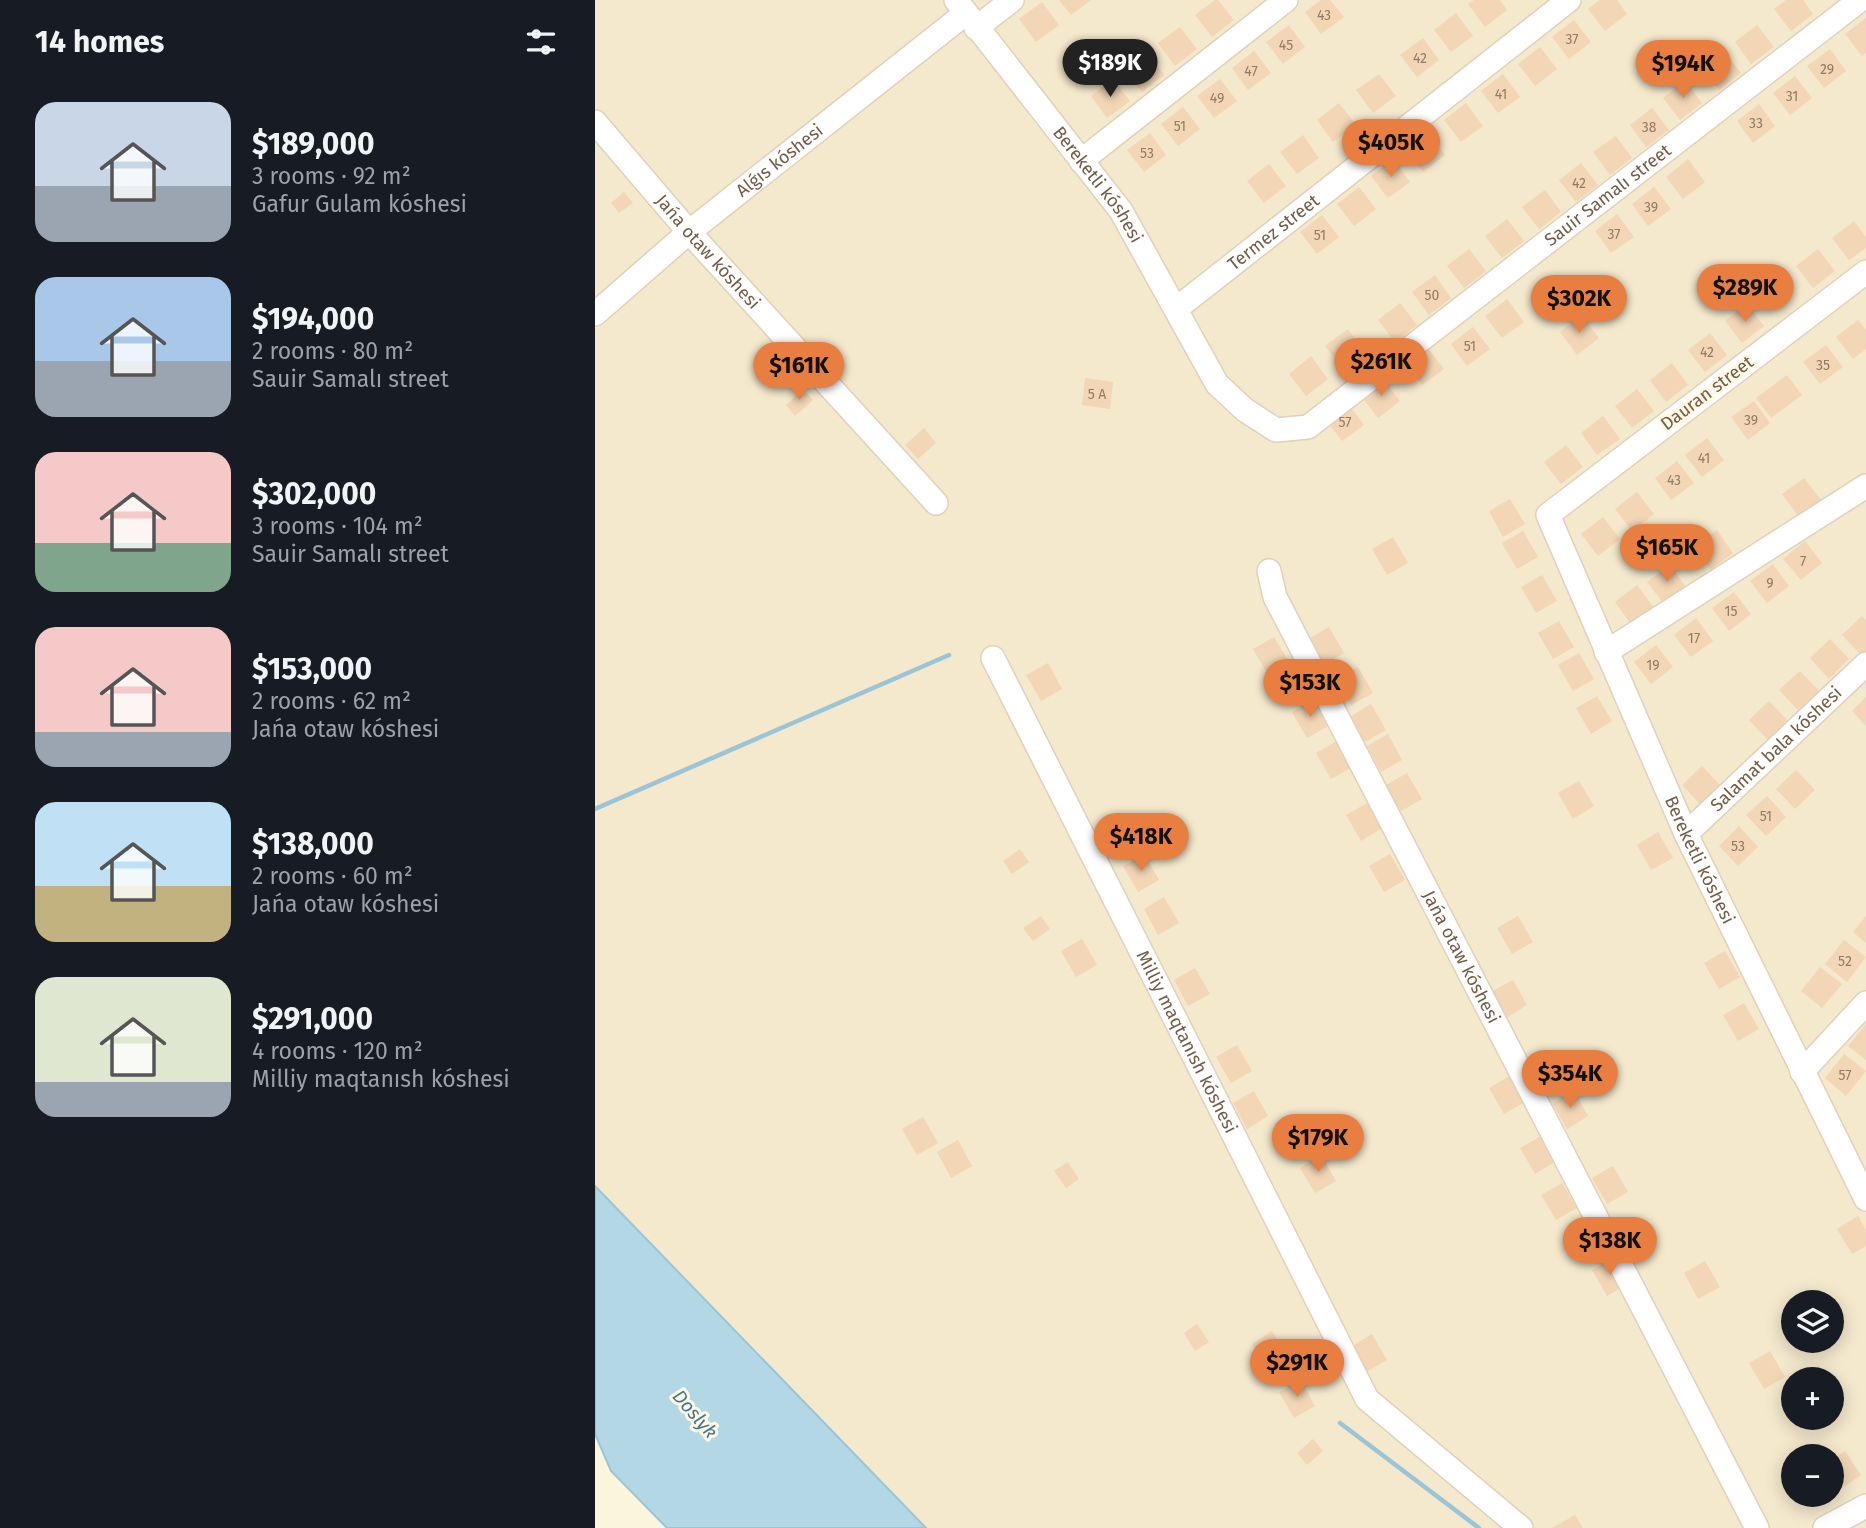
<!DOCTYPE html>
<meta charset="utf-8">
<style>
body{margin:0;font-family:"Fira Sans",sans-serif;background:#242831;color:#f1f3f6;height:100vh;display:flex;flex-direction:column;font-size:26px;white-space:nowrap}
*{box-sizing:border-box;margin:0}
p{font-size:23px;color:#9ea1a6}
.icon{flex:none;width:38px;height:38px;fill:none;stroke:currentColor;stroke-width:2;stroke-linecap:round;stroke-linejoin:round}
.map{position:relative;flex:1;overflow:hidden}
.panel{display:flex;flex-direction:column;background:#171b24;width:595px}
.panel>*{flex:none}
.tools{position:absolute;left:1186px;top:1290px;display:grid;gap:14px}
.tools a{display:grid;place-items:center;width:63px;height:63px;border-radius:50%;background:#171b24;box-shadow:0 4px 18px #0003;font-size:35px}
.price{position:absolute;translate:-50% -60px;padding:0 16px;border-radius:24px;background:#e87f41;color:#111;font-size:23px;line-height:46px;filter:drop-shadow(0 2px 4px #0008)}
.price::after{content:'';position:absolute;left:50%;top:42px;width:21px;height:16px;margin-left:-10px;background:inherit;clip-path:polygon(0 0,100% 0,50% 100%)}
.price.active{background:#222;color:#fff}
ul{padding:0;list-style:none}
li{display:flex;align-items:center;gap:21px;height:175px;padding:0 35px}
li span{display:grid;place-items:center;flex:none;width:196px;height:140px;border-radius:21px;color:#555}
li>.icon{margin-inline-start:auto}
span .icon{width:84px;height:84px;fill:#fffc;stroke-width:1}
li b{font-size:30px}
h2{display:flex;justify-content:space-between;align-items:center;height:84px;padding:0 35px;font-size:30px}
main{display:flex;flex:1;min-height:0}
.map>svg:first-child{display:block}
.residential{fill:#f4e8cd;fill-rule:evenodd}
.water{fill:#b4d7e5;stroke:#9ac5d7;stroke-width:2}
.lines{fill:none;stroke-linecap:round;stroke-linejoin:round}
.stream{stroke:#9ac5d7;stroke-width:4.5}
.building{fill:#f2d6b6}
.minor-casing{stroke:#e0d1bb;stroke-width:26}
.minor{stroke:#fff;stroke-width:23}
.labels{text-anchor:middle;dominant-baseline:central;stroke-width:6;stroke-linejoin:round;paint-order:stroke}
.number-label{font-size:14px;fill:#927a63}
.street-label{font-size:18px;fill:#725c47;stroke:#fff8e5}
.water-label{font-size:19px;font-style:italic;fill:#43768d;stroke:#fff8e5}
</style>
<main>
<section class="panel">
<h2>14 homes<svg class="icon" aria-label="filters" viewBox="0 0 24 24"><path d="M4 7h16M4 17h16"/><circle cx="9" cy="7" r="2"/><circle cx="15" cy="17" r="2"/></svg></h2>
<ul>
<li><span style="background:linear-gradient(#c9d6e8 60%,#9aa5b1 0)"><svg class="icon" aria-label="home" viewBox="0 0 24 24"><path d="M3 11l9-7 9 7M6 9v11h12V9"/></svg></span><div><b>$189,000</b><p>3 rooms · 92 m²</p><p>Gafur Gulam kóshesi</p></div></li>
<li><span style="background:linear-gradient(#a9c7e8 60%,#9aa5b1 0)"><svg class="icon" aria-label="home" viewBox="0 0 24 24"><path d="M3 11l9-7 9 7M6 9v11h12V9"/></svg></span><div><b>$194,000</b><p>2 rooms · 80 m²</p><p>Sauir Samalı street</p></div></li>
<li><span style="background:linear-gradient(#f6c9c9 65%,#7fa58c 0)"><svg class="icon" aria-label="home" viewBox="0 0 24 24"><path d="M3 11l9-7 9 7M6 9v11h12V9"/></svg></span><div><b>$302,000</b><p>3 rooms · 104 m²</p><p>Sauir Samalı street</p></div></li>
<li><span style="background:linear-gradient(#f6c9c9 75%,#9aa5b1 0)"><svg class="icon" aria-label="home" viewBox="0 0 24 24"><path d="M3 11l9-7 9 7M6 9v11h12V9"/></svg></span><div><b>$153,000</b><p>2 rooms · 62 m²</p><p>Jańa otaw kóshesi</p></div></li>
<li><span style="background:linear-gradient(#bfe0f5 60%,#c2b280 0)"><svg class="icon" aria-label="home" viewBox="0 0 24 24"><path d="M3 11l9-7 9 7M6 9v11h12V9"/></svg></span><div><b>$138,000</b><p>2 rooms · 60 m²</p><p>Jańa otaw kóshesi</p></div></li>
<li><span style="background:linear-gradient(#dfe7d0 75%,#9aa5b1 0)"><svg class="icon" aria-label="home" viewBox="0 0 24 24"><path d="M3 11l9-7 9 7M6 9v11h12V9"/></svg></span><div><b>$291,000</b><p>4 rooms · 120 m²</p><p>Milliy maqtanısh kóshesi</p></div></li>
</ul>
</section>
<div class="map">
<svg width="1271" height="1528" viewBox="0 0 1271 1528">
<rect width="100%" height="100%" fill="#fcf5de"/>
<path class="residential" d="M 0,0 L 1271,0 L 1271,1528 L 248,1528 L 0,1256 ZM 1199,1302 L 1237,1302 L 1237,1340 L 1199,1340 ZM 1199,1379 L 1237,1379 L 1237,1418 L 1199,1418 ZM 1199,1456 L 1237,1456 L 1237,1494 L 1199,1494 Z"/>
<path class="water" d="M 0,1186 L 331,1528 L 72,1528 L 16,1471 L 0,1434 Z"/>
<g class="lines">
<path class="stream" d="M 0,809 L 354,655
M 745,1423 L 884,1528"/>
</g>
<path class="building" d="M 464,0 L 496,0 L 476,15 Z
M 620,0 L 623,0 L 639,20 L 617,37 L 600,15 Z
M 726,0 L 735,0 L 749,17 L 726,34 L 710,12 Z
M 879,0 L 905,0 L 912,10 L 890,27 L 873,4 Z
M 1005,0 L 1022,0 L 1032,14 L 1010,31 L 993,9 Z
M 1191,0 L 1208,0 L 1218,14 L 1196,31 L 1179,9 Z
M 447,2 L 464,25 L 441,42 L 424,19 Z
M 861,13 L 878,36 L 856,52 L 839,30 Z
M 1271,18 L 1271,53 L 1267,56 L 1250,34 Z
M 979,20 L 996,42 L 974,59 L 957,37 Z
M 694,25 L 710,47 L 688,64 L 671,42 Z
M 1162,25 L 1179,47 L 1156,64 L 1140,42 Z
M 585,27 L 602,49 L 580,66 L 563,43 Z
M 828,38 L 844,60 L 822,77 L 805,55 Z
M 945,47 L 962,69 L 940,86 L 923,64 Z
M 1235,49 L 1251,71 L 1229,88 L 1212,66 Z
M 659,51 L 676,73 L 653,90 L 637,68 Z
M 1129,51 L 1146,73 L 1124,90 L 1107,68 Z
M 552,53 L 569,75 L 547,92 L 530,70 Z
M 784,74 L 801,96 L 778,113 L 761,90 Z
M 908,74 L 925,97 L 903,113 L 886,91 Z
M 1200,76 L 1217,98 L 1195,115 L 1178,93 Z
M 518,79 L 535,101 L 512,118 L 496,96 Z
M 625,79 L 642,101 L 619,118 L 602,96 Z
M 1090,81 L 1107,103 L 1085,120 L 1068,98 Z
M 744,103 L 761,125 L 738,142 L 722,120 Z
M 871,103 L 888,126 L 866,142 L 849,120 Z
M 1164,104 L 1180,126 L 1158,143 L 1142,121 Z
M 588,107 L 605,129 L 583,146 L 566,124 Z
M 1057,108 L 1074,130 L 1051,147 L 1035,125 Z
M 555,133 L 571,155 L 549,172 L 532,150 Z
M 833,133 L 850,155 L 828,172 L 811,150 Z
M 708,135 L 724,158 L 702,174 L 685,152 Z
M 1021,136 L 1037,158 L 1015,175 L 998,152 Z
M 798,159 L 815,182 L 793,198 L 776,176 Z
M 1093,159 L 1110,182 L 1088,199 L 1071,177 Z
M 986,163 L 1003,185 L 981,202 L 964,180 Z
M 674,164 L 691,186 L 669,203 L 652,181 Z
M 764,187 L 781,209 L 759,226 L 742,204 Z
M 1059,187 L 1076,209 L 1053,226 L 1037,204 Z
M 950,190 L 966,212 L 944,229 L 927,207 Z
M 29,192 L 38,203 L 24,213 L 16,203 Z
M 1022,214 L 1039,237 L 1016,253 L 1000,231 Z
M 727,215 L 744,237 L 722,254 L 705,232 Z
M 912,219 L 929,241 L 907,258 L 890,236 Z
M 1259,221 L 1271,237 L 1271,248 L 1254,260 L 1237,238 Z
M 874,249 L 891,271 L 869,288 L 852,266 Z
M 1223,249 L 1240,271 L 1218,288 L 1201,266 Z
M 840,275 L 856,298 L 834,315 L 817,292 Z
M 1013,275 L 1029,297 L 1007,314 L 990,292 Z
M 912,299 L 929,322 L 907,338 L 890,316 Z
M 805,303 L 822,325 L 800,342 L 783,320 Z
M 1152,304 L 1169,326 L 1147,343 L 1130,321 Z
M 987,316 L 1004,338 L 982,355 L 965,332 Z
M 1263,320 L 1271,330 L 1271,349 L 1258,359 L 1241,337 Z
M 878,327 L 895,349 L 872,366 L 856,344 Z
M 753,329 L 769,351 L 747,368 L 730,346 Z
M 1115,333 L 1132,355 L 1110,372 L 1093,350 Z
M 1231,345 L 1248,367 L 1225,384 L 1208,362 Z
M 832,347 L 849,369 L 827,385 L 810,363 Z
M 716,356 L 733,379 L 711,396 L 694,374 Z
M 1077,363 L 1093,385 L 1071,402 L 1055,380 Z
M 1192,375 L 1207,395 L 1176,418 L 1161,398 Z
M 490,378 L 518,382 L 515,409 L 487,405 Z
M 788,379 L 805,401 L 783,418 L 766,396 Z
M 208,389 L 218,400 L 200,416 L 191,405 Z
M 1042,389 L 1059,411 L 1037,428 L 1020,406 Z
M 1159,401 L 1175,423 L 1153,440 L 1136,417 Z
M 752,402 L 769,425 L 747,441 L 730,419 Z
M 1008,416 L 1025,439 L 1002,455 L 986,433 Z
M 329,428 L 341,443 L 323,459 L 310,445 Z
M 1112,438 L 1129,460 L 1107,477 L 1090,455 Z
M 971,445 L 988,467 L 966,484 L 949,462 Z
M 1082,461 L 1099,483 L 1076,500 L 1060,478 Z
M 1209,478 L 1226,500 L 1204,517 L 1187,494 Z
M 1042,492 L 1059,514 L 1037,531 L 1020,509 Z
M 915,499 L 930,524 L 908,537 L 894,511 Z
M 1008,517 L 1025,539 L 1003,556 L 986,534 Z
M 1122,530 L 1138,553 L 1116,570 L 1099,547 Z
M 928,531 L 943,557 L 922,569 L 907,543 Z
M 798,537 L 813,563 L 792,575 L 777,549 Z
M 1210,541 L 1227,563 L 1206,580 L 1188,559 Z
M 1178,564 L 1194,586 L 1172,603 L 1155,581 Z
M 1075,565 L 1091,587 L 1069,604 L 1052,582 Z
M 947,575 L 962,601 L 941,613 L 926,587 Z
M 1042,585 L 1059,608 L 1036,624 L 1020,602 Z
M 1139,592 L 1156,614 L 1134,631 L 1117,608 Z
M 1267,616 L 1271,620 L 1271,651 L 1266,655 L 1247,635 Z
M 1101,618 L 1118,641 L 1096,657 L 1079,635 Z
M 964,621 L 979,647 L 958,659 L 943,633 Z
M 734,627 L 749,653 L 727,665 L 713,639 Z
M 679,637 L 694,662 L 673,675 L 658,649 Z
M 1235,639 L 1254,659 L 1234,679 L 1215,658 Z
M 1061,645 L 1078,667 L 1056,684 L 1039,662 Z
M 984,653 L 999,679 L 978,691 L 963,665 Z
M 453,663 L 467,689 L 446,701 L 431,675 Z
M 763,667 L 778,693 L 756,705 L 742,679 Z
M 1205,671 L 1224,691 L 1203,710 L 1184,690 Z
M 1002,696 L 1017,721 L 996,734 L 981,708 Z
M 1271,697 L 1271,726 L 1257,711 Z
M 718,700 L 733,726 L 712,738 L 697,712 Z
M 1174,701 L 1193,721 L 1173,740 L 1154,720 Z
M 776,704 L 791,730 L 770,742 L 755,717 Z
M 793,734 L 807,760 L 786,772 L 772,746 Z
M 742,741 L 757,767 L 736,779 L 721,753 Z
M 1107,766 L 1126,786 L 1106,805 L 1087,785 Z
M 1201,770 L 1220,790 L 1200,809 L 1181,789 Z
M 812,773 L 827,799 L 806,811 L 791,785 Z
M 984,781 L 999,806 L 978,819 L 963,793 Z
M 1172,796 L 1191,817 L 1171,836 L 1151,815 Z
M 772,803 L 787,828 L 766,841 L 751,815 Z
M 1144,826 L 1163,847 L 1143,866 L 1124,846 Z
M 1063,832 L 1078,858 L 1056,870 L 1042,845 Z
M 425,849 L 434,862 L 417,874 L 408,861 Z
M 549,854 L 564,880 L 543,892 L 528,866 Z
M 795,854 L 810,880 L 789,892 L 774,866 Z
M 569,897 L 584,923 L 563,935 L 549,909 Z
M 446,916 L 455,929 L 438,941 L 428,928 Z
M 923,916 L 938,942 L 917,954 L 902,928 Z
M 1271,916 L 1271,943 L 1258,932 Z
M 487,939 L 502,965 L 481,977 L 466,951 Z
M 1249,940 L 1271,957 L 1252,982 L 1230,964 Z
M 1130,951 L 1145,977 L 1124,989 L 1109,963 Z
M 1225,967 L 1247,984 L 1227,1008 L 1206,991 Z
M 600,968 L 615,994 L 593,1006 L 579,980 Z
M 918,980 L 932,1005 L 911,1018 L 896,992 Z
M 1149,1003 L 1164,1029 L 1143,1041 L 1128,1015 Z
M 1271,1024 L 1271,1060 L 1253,1046 Z
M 642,1045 L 657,1071 L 636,1083 L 621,1057 Z
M 1249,1054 L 1271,1071 L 1251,1096 L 1230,1078 Z
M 915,1076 L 930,1102 L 909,1114 L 894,1088 Z
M 659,1091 L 673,1116 L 652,1129 L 638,1103 Z
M 979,1091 L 993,1116 L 972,1129 L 957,1103 Z
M 328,1117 L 343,1143 L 322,1155 L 307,1129 Z
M 946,1136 L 961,1161 L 940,1174 L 925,1148 Z
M 363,1140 L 377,1166 L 356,1178 L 342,1152 Z
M 726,1155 L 741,1181 L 720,1193 L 705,1168 Z
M 473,1162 L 484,1179 L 471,1188 L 459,1171 Z
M 1018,1166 L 1033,1192 L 1012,1204 L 997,1178 Z
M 967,1183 L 982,1208 L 961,1220 L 946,1195 Z
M 1263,1216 L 1271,1230 L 1271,1246 L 1257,1254 L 1242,1229 Z
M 1018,1258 L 1033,1284 L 1012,1296 L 997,1270 Z
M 1110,1261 L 1125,1287 L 1103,1299 L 1089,1273 Z
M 602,1324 L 614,1342 L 600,1351 L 589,1333 Z
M 677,1331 L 692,1357 L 671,1369 L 657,1344 Z
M 777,1334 L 792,1360 L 771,1372 L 756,1347 Z
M 1175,1351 L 1190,1377 L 1169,1389 L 1154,1363 Z
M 706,1380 L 720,1406 L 699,1418 L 684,1392 Z
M 718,1439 L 728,1451 L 712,1465 L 702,1453 Z
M 1250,1451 L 1266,1475 L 1240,1493 L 1237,1490 L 1237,1460 Z
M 980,1515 L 988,1528 L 957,1528 Z"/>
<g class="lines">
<defs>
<g id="minor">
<path id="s1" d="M 361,0 L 526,211 L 622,384 L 650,410 L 681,430 L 713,427 L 1265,0"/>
<path d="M 381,28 L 417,0"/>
<path id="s2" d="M 0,122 L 94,232 L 341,503"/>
<path d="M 486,161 L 691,0"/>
<path id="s3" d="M 1271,272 L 953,515 L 1091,834 L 1271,1199"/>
<path id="s4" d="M 581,309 L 974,0"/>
<path id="s5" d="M 0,314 L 94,232 L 371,13"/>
<path id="s6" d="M 674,571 L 680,597 L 1162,1528"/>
<path d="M 1011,652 L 1271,486"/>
<path id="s7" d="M 398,658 L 772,1399 L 926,1528"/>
<path id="s8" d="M 1091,834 L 1271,664"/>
<path d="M 1207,1072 L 1271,1003"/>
<path d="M 1230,1528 L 1271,1506"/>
</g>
</defs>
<use href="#minor" class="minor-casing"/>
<use href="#minor" class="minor"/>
</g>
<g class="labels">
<g class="number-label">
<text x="729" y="15">43</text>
<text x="977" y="39">37</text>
<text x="691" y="45">45</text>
<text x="825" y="58">42</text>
<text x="1232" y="69">29</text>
<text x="656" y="71">47</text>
<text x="906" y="94">41</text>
<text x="1197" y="96">31</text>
<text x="622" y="98">49</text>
<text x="1161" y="123">33</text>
<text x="585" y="126">51</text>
<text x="1054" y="127">38</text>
<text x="552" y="153">53</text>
<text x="984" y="183">42</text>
<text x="1056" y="207">39</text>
<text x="1019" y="234">37</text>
<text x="725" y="235">51</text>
<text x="837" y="295">50</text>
<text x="875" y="346">51</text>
<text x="1112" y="352">42</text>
<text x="1228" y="365">35</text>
<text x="502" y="394">5 А</text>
<text x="1156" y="420">39</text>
<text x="750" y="422">57</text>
<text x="1109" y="458">41</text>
<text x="1079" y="480">43</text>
<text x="1208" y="561">7</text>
<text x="1175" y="583">9</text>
<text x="1136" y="611">15</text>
<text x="1099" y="638">17</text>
<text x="1058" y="665">19</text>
<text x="1171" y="816">51</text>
<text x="1143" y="846">53</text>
<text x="1250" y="961">52</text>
<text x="1250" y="1075">57</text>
</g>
<g class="street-label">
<text stroke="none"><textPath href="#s5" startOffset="240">Alǵıs kóshesi</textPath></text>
<text stroke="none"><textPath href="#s1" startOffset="233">Bereketli kóshesi</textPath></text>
<text stroke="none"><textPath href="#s1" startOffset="952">Sauir Samalı street</textPath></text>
<text stroke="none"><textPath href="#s4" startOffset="124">Termez street</textPath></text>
<text stroke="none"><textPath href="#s2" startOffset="172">Jańa otaw kóshesi</textPath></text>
<text transform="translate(1112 393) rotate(-37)">Dauran street</text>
<text stroke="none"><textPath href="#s8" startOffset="124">Salamat bala kóshesi</textPath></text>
<text stroke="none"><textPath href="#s3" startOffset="777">Bereketli kóshesi</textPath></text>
<text stroke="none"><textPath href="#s6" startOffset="432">Jańa otaw kóshesi</textPath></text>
<text stroke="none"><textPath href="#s7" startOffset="430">Milliy maqtanısh kóshesi</textPath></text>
</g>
<g class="water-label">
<text transform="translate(100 1414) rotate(49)">Doslyk</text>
</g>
</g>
</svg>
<div class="tools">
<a><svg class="icon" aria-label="layers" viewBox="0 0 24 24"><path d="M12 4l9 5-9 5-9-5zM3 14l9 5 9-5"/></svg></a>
<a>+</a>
<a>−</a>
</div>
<b class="price active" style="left:515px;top:99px">$189K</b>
<b class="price" style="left:1088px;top:100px">$194K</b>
<b class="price" style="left:796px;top:179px">$405K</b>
<b class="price" style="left:1150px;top:324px">$289K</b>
<b class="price" style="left:984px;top:335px">$302K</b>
<b class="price" style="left:786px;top:398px">$261K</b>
<b class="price" style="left:204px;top:402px">$161K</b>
<b class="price" style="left:1072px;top:584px">$165K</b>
<b class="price" style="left:715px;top:719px">$153K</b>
<b class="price" style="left:546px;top:873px">$418K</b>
<b class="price" style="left:975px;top:1110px">$354K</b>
<b class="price" style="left:723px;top:1174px">$179K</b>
<b class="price" style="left:1015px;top:1277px">$138K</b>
<b class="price" style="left:702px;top:1399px">$291K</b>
</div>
</main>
